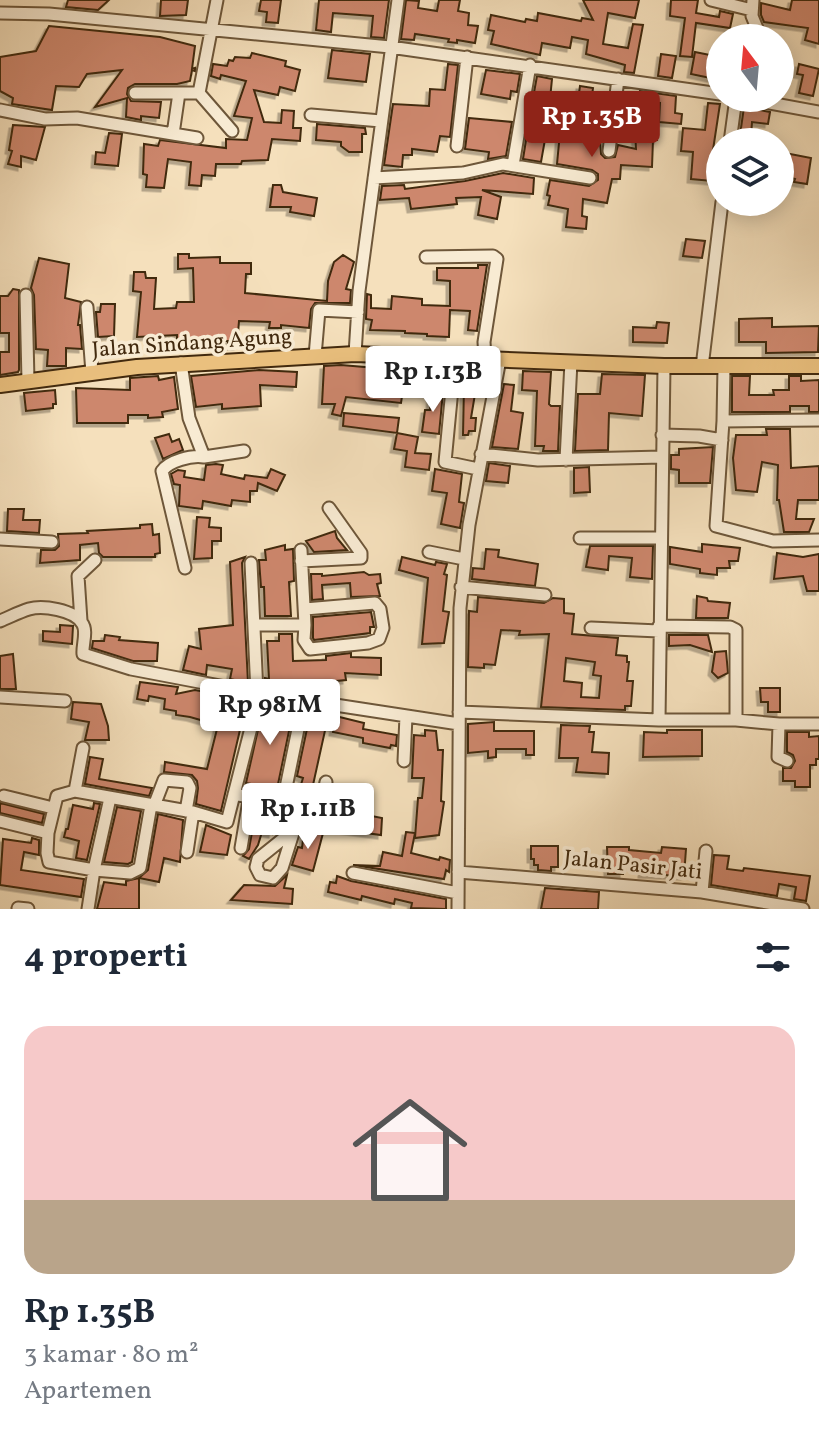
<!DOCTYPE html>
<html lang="id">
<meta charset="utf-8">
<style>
body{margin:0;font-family:Vollkorn,serif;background:#f6f6f7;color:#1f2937;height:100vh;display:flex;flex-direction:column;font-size:30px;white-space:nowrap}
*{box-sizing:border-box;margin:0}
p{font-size:26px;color:#747a83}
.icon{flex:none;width:44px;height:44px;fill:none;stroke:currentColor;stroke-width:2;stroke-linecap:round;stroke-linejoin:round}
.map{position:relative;height:909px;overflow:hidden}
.panel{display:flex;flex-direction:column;background:#fff;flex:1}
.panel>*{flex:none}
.needle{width:52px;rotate:344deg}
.tools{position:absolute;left:706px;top:24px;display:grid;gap:16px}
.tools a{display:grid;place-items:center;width:88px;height:88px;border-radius:50%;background:#fff;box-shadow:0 4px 20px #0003;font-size:40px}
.price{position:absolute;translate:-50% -68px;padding:0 18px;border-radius:8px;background:#fff;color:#222;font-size:26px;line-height:52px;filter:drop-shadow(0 2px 4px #0008)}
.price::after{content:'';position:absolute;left:50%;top:48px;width:24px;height:18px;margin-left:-12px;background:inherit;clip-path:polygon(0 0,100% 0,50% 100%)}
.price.current{background:#8f2418;color:#fff}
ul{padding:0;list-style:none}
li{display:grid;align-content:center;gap:16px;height:424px;padding:0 24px}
li span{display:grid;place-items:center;height:248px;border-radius:24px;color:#555}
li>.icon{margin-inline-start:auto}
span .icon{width:144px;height:144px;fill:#fffc;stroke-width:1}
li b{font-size:34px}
h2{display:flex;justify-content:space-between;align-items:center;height:96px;padding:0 24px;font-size:34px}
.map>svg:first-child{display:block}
.building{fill:#cd876d;stroke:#41290e;stroke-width:2;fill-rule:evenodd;filter:url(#shadow)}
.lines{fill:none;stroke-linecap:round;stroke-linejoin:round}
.minor-casing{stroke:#6e573a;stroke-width:15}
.major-casing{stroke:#41290e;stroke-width:18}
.minor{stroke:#f8ebd3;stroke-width:11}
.major{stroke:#eac07e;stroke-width:14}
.labels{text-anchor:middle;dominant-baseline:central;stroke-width:7;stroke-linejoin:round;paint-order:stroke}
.street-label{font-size:22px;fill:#41290e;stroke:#f8ebd3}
</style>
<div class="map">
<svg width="819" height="909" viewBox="0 0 819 909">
<defs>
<filter id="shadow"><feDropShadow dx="-3.5" dy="3.5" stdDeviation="0" flood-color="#0004"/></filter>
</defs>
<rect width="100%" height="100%" fill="#f5e0bc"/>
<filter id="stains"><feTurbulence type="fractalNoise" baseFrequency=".0025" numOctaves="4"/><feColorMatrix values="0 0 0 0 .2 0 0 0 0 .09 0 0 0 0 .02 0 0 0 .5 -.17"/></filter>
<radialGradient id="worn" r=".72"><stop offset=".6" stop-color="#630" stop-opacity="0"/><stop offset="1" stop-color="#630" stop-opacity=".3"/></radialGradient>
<path class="building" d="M 68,0 L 109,0 L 98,10 L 66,7 Z
M 161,0 L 188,0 L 186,15 L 160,16 Z
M 261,0 L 281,0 L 278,23 L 266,22 L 267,12 L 259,11 Z
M 319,0 L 389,0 L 384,38 L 371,37 L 373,16 L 333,13 L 331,32 L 316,30 Z
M 406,0 L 419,1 L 418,8 L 437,11 L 439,0 L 460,0 L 458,11 L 469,13 L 468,25 L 478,26 L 475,43 L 457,40 L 457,43 L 448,42 L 449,39 L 415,34 L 414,40 L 401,39 Z
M 583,0 L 639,0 L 635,18 L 608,13 L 603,44 L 628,48 L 633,24 L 643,25 L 634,73 L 624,72 L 625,65 L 586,54 L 588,40 L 572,37 L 570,48 L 542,43 L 540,55 L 491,44 L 494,31 L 488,30 L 491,15 L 525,22 L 526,19 L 537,21 L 538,13 L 581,21 L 582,18 L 593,20 Z
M 671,0 L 698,0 L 696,13 L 719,17 L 720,11 L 733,14 L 730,28 L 696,23 L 692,57 L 680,56 L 685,18 L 670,16 Z
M 792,0 L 819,0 L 819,44 L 805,40 L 808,28 L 764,22 L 761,15 L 761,3 L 790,10 Z
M 49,26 L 160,37 L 195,46 L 192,69 L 195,68 L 195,71 L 192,70 L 190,81 L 177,84 L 135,84 L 128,88 L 127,94 L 131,101 L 161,102 L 159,118 L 141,116 L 141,120 L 126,117 L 127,98 L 95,107 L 122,70 L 87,74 L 79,87 L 56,86 L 52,110 L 12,104 L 13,98 L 0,91 L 0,57 L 36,51 Z
M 332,50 L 370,54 L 366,82 L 328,78 Z
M 695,52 L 720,57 L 720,80 L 691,74 Z
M 252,53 L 286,61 L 285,66 L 300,70 L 295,91 L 280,87 L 278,95 L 254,90 L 264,122 L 281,123 L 282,110 L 294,111 L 293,128 L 301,128 L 300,141 L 272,139 L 268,160 L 242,161 L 241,164 L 216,164 L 215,176 L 202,175 L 201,186 L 189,185 L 191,162 L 168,159 L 164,188 L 146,187 L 147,175 L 143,174 L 144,144 L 158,146 L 160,140 L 226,148 L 226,139 L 247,140 L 252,118 L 234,116 L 246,81 L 221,75 L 220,79 L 211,76 L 213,64 L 227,66 L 229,60 L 233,61 L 235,57 L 250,58 Z
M 661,54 L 676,56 L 672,78 L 658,76 Z
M 448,64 L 458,65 L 450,137 L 440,136 L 437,152 L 412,149 L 412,155 L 403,155 L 402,167 L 384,165 L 393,104 L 429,106 L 430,89 L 445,90 Z
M 799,64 L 819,69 L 813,96 L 799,93 L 803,75 L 797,74 Z
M 486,70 L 520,74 L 517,92 L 511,91 L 510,99 L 481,94 Z
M 537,76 L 552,79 L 550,99 L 533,98 Z
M 580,86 L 593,88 L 592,96 L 601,98 L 598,116 L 591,115 L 589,138 L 600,139 L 601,154 L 605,158 L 615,157 L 618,145 L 636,149 L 635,130 L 656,129 L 657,140 L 653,140 L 652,167 L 621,165 L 620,179 L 612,179 L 607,203 L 583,199 L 582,216 L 587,217 L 586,229 L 566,227 L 568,209 L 548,205 L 550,196 L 547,195 L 550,180 L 589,186 L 598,180 L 598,174 L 592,170 L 557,164 L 561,122 L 566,122 L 569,98 L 578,100 Z
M 640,91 L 676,96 L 675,113 L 682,114 L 681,124 L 659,122 L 660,103 L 639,101 Z
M 708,103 L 720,104 L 711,163 L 714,163 L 712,181 L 691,179 L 693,152 L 681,151 L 683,128 L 705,130 Z
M 744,107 L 770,112 L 768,124 L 752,122 L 751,137 L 747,136 L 747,142 L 739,142 Z
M 530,115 L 549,117 L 541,162 L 523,159 Z
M 469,118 L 512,122 L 506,156 L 488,159 L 489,152 L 465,149 Z
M 317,124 L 365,128 L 366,134 L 362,134 L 362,152 L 349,152 L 341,146 L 341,142 L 316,140 Z
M 13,125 L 45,127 L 36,160 L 21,156 L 21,167 L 8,164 L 12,151 L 9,150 Z
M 109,133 L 122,134 L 118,166 L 95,164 L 96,152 L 105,153 Z
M 785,153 L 811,158 L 807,184 L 794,182 L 795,179 L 780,175 Z
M 503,173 L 534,178 L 533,194 L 482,190 L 501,197 L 497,219 L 478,215 L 481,197 L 456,198 L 457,204 L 411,209 L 409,198 L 380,200 L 382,186 L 404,185 L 405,189 L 465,181 Z
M 273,185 L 281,185 L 283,192 L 317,198 L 314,216 L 290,212 L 291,207 L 270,207 Z
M 686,239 L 705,241 L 702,258 L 683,256 Z
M 178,254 L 189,254 L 189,258 L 220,257 L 220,263 L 251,263 L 251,274 L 246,274 L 245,293 L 327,301 L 328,281 L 334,262 L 343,255 L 354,262 L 346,289 L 351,290 L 350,303 L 315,303 L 311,309 L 309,328 L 281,325 L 281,328 L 269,328 L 270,322 L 239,321 L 237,346 L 228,346 L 228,341 L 208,341 L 208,345 L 186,345 L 185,340 L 177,341 L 177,335 L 137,337 L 141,292 L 133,291 L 134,272 L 145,272 L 146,278 L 156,278 L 154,309 L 176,308 L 177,302 L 194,302 L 193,268 L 178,269 Z
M 39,258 L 69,264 L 65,298 L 81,302 L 78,325 L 80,325 L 82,349 L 66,348 L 66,366 L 47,366 L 48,350 L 36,349 L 34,295 L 31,288 Z
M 478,265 L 487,265 L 477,331 L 468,330 L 470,311 L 450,310 L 449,337 L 427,336 L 427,334 L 405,333 L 405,331 L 370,330 L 372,320 L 366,319 L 367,294 L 371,295 L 371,308 L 391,309 L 392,296 L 422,299 L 422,305 L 450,306 L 450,281 L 437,280 L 437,268 L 478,268 Z
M 13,289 L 19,290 L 19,370 L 18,372 L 0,375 L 0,352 L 9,352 L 9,333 L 0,333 L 0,296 L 8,296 Z
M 101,304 L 115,304 L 114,336 L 98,337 L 96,312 L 100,312 Z
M 772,318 L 772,327 L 819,326 L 818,352 L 766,353 L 766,342 L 739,342 L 739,319 Z
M 657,322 L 669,323 L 667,343 L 633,342 L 633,327 L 656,328 Z
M 341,365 L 424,372 L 423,391 L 403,390 L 401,403 L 346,397 L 341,416 L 332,414 L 335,404 L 322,404 L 324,366 Z
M 259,370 L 297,372 L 296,387 L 260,385 L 261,406 L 222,409 L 222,404 L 196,407 L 191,376 Z
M 523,371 L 551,372 L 549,404 L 551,406 L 560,406 L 558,451 L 543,451 L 544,446 L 535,446 L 537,391 L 522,390 Z
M 602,374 L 645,375 L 642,416 L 609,413 L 608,450 L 575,451 L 578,394 L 600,394 Z
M 158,376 L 159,380 L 174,377 L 178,409 L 162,412 L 163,417 L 148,418 L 148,415 L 128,415 L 128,423 L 77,423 L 76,388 L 130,390 L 130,378 Z
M 732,376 L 750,376 L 749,395 L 774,395 L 773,390 L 789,390 L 789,376 L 801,376 L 801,381 L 819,380 L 819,412 L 809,412 L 809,406 L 790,406 L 790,412 L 732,412 Z
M 504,384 L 514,385 L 511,411 L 523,413 L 518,449 L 492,447 Z
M 464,386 L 476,388 L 471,418 L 476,418 L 475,431 L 469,431 L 468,435 L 463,435 Z
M 55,390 L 56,404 L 53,404 L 53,408 L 26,411 L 24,393 Z
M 431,391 L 443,392 L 439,434 L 422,432 L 425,410 L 430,410 Z
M 344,413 L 399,418 L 397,433 L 343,426 Z
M 766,429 L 790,429 L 791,468 L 819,466 L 819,500 L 798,500 L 796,519 L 814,519 L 809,532 L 784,532 L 779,500 L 777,500 L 778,465 L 762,462 L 757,492 L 736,490 L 733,458 L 736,435 L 767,435 Z
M 397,433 L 418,437 L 415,453 L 431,454 L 429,470 L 405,467 L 407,451 L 394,449 Z
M 169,434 L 172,442 L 179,439 L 183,450 L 163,459 L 155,438 Z
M 713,447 L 710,483 L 679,483 L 679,470 L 671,469 L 671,455 L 679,455 L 679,449 Z
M 489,463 L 510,466 L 508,483 L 486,481 Z
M 216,464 L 223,465 L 221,474 L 244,479 L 245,475 L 267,478 L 271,469 L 285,475 L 277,491 L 258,483 L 257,491 L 250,491 L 250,502 L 232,500 L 231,506 L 203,501 L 202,509 L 179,506 L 180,485 L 174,484 L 171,474 L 178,470 L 185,471 L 184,477 L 204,480 L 206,465 Z
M 589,467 L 590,492 L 574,493 L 574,468 Z
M 435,469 L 462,474 L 459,502 L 464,503 L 460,528 L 441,524 L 447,493 L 432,491 Z
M 8,509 L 24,509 L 23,520 L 40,520 L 39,533 L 7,531 Z
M 197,517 L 210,518 L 209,527 L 221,528 L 221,541 L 212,541 L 212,558 L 194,559 Z
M 152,524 L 153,535 L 159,534 L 160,553 L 155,554 L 155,557 L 103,557 L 99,553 L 98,543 L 80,545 L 80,560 L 40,563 L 41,550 L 55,550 L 59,546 L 58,534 L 88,533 L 87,531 L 140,528 L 140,525 Z
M 335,531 L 337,538 L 347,550 L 314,552 L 306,541 Z
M 702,544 L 740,548 L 738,561 L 729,561 L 730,568 L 717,568 L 717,575 L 700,573 L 700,569 L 670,564 L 670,547 L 702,552 Z
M 285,545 L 285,550 L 293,549 L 294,581 L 289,582 L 291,616 L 265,616 L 264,587 L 261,587 L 259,560 L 266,560 L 265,550 Z
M 590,546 L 653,546 L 652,579 L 630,577 L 632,558 L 609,556 L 608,570 L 586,567 Z
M 486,549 L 499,550 L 498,557 L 538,564 L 535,586 L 472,579 L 473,568 L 484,569 Z
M 777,553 L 803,557 L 819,554 L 819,591 L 807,591 L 803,576 L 774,579 Z
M 245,557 L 242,563 L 248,683 L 230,679 L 232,669 L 207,665 L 206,675 L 183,670 L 189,646 L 201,649 L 199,629 L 233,625 L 230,562 Z
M 402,557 L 435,565 L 436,562 L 447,564 L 444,574 L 447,575 L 443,611 L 449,612 L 444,643 L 422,644 L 428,578 L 399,570 Z
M 364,572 L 369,575 L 380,574 L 381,583 L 377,584 L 380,596 L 351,597 L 350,583 L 322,585 L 323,599 L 312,600 L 311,574 L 322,574 L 322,576 Z
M 697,596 L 707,598 L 708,601 L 730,603 L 728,618 L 696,618 Z
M 478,597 L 544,603 L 553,598 L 564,599 L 564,613 L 574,614 L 572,634 L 618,638 L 616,655 L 627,656 L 627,662 L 629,662 L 627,681 L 633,681 L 631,706 L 625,706 L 625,710 L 541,707 L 549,634 L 519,635 L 520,631 L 501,630 L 495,665 L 484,664 L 484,668 L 468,667 L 469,611 L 477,612 ZM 566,658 L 595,662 L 593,675 L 601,676 L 599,698 L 581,697 L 582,683 L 564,681 Z
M 371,612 L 374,627 L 370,627 L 370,633 L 314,640 L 313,638 L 313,617 Z
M 60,625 L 73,626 L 72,644 L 43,641 L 43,631 L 60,632 Z
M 279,634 L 292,634 L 293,661 L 326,660 L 326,656 L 351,653 L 351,657 L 381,658 L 381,675 L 345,673 L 346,680 L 337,681 L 334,696 L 265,686 L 265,678 L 269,679 L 267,641 L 279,641 Z
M 105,635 L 120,637 L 119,640 L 158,643 L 157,661 L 133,661 L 92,648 L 93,641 L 104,641 Z
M 669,635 L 708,635 L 712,652 L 690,645 L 669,646 Z
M 726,651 L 728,673 L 718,678 L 712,672 L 715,652 Z
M 13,654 L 16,689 L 0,689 L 0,656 Z
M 140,682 L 178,687 L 176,694 L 195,690 L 247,700 L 221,811 L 196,804 L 198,788 L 197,781 L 192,775 L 164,772 L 165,762 L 207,769 L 218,725 L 190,717 L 176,715 L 176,711 L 164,709 L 165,699 L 149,696 L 148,701 L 137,699 Z
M 760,688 L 780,688 L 780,712 L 768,712 L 768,702 L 761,702 Z
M 73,702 L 101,704 L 108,726 L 109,740 L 85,740 L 89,722 L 71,719 Z
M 264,703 L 294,707 L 277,789 L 273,788 L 271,793 L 262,791 L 262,786 L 246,783 Z
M 311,710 L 364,723 L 363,729 L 397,735 L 396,746 L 391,745 L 390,748 L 363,743 L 363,738 L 333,732 L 334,727 L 326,726 L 311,794 L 315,795 L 313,801 L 297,798 L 303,778 L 297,776 Z
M 494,722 L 494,731 L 534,731 L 534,755 L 526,755 L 526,749 L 496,749 L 496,757 L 488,758 L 488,751 L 468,753 L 468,724 Z
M 561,725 L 590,726 L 589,732 L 594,732 L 592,752 L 609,753 L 608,774 L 576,772 L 578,758 L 559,758 Z
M 425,730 L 436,731 L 438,750 L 443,750 L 441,801 L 444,802 L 439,835 L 415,838 L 418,798 L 422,798 L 424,778 L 412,778 L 414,735 L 425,736 Z
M 667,730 L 702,730 L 702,756 L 643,757 L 644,732 L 667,733 Z
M 787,732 L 809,732 L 809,737 L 819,736 L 819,759 L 816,759 L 816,765 L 810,765 L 810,787 L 795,787 L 795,781 L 783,781 L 783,768 L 791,768 L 795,761 L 793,755 L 787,752 Z
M 90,757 L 103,759 L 99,779 L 152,788 L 149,796 L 85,784 Z
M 334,785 L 342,786 L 341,810 L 382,818 L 381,835 L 329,828 L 328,812 Z
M 0,803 L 44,814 L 42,823 L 0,813 Z
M 94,803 L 100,804 L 87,860 L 76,858 L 79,841 L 64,837 L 66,829 L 68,829 L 73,805 L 93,809 Z
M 117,807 L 141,811 L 132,862 L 128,864 L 104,862 Z
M 256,810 L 276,814 L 272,834 L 262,832 L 258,845 L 249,859 L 243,856 L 249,849 Z
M 158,814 L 183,820 L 180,862 L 164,858 L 159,882 L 139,878 L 148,870 Z
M 206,825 L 231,835 L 227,855 L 200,852 Z
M 304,831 L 323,833 L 313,871 L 292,865 L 298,847 L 302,848 Z
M 406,832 L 415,833 L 411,853 L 439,860 L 440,857 L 450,860 L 449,872 L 446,870 L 444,879 L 353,865 L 380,866 L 383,852 L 402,856 Z
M 32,838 L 39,840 L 39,855 L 24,852 L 21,870 L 84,879 L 81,897 L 0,885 L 3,839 L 31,843 Z
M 531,846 L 558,846 L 558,867 L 551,867 L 551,871 L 538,870 L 538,865 L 534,865 L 534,859 L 531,859 Z
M 607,847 L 629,847 L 629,850 L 661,853 L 662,847 L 686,849 L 684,876 L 642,874 L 643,861 L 623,862 L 623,874 L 608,874 Z
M 714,855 L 729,856 L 727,869 L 743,871 L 744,868 L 810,876 L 806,901 L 794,899 L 796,887 L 779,884 L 777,896 L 711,885 Z
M 287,875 L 284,888 L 293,889 L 292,904 L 231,900 L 244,885 L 275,886 Z
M 337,876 L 351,881 L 446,899 L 446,909 L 411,908 L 412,903 L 395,899 L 394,904 L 362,896 L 361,900 L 328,892 L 330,882 L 336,883 Z
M 139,878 L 139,909 L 97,909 L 104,882 L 126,885 L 126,881 Z
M 545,888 L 599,892 L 598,909 L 541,909 Z"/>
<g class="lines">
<defs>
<path id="minor" d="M 711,0 L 752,10
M 753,0 L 752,16 L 761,38
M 0,13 L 49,14 L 390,47 L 720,94
M 135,93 L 199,93 L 217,0
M 199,93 L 232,131
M 742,98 L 819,112
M 0,110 L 45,119 L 77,118 L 197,138
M 311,115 L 381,121
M 173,134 L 179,93
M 730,142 L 736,98
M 457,146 L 467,57
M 609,151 L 618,79
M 513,165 L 530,65
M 374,178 L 463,173 L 503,164 L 590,178
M 426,257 L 493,256 L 497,259 L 484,342 L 485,358
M 26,295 L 28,381
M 87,307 L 92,373
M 355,354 L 359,291 L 398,0
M 315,356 L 319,310 L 358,312
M 181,363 L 189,418 L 204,457 C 191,455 169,461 162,471 L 185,568
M 702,367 L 722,202
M 724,367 L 723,421 L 716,526 L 773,541 L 819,540
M 452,389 L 445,462 L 478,469
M 723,421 L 819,420
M 662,435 L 699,436 L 722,440
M 481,454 L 538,460 L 662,457
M 204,457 L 244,451
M 566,460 L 571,362
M 580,538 L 660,538
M 0,539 L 52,542
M 429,552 L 464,559
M 301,561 L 361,558 L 361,553 L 329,508
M 461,587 L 545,595
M 0,621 C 10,617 19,612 29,609 C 43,605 74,610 82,623 C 88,631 82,645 83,654 L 131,669 L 257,693 L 459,724
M 81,621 L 78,576 L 95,560
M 254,625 L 305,625 L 301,550
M 305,625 L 304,640 L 310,649 L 368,643 L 379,639 L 383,628 L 380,609 L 375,603 L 305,609
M 659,626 L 730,627 L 736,630 L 736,720
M 591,628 L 659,631
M 0,697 L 65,701
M 459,712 L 659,720 L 664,366
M 659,720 L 736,720 L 779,724 L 819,724
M 779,724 L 778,757 L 787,761
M 404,761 L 406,716
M 75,791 L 83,748
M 234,794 L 301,808 L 294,830
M 4,796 L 53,808
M 110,798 L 94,870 L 130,873 L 140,868 L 151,805
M 283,802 L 304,700
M 154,806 L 164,780 L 187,782 L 190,788 L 186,811
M 301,808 L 320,811 L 326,782
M 0,821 L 48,833 L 47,853 L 49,862 L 94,870 L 88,909
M 294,830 L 282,868 L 273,878 L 260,875 L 256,867 L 258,859 Z
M 48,833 L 57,796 L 75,791 L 193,812 L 227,822 L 252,724 L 257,693 L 251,563
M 241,848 L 250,795
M 187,852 L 193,812
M 458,872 L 702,892 L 803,909
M 353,873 L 458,893
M 702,892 L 706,851
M 18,908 L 28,909
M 458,909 L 460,608 L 469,525 L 500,359"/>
<path id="major" d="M 0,385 L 137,367 L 355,354 L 664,366 L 819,366"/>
</defs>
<use href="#minor" class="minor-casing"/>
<use href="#major" class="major-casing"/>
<use href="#minor" class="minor"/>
<use href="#major" class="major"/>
</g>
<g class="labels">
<g class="street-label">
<text transform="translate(192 344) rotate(-4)">Jalan Sindang Agung</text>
<text transform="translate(633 866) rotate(6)">Jalan Pasir Jati</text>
</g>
</g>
<rect width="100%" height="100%" filter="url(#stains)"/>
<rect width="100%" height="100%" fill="url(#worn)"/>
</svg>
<div class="tools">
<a><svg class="needle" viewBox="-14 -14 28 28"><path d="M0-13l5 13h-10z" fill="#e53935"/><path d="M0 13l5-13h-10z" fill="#747a83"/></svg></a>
<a><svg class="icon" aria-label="layers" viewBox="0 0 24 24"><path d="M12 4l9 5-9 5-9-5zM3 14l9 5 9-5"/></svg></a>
</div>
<b class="price current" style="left:592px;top:159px">Rp 1.35B</b>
<b class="price" style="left:433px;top:414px">Rp 1.13B</b>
<b class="price" style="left:270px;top:747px">Rp 981M</b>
<b class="price" style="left:308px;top:851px">Rp 1.11B</b>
</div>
<section class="panel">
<h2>4 properti<svg class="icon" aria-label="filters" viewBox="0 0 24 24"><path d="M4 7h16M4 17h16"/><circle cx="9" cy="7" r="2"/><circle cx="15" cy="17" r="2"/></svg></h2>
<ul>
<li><span style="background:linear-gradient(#f6c9c9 70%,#b9a48a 0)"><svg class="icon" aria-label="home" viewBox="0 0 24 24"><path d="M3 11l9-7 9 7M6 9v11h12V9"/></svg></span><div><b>Rp 1.35B</b><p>3 kamar · 80 m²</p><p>Apartemen</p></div></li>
</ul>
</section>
